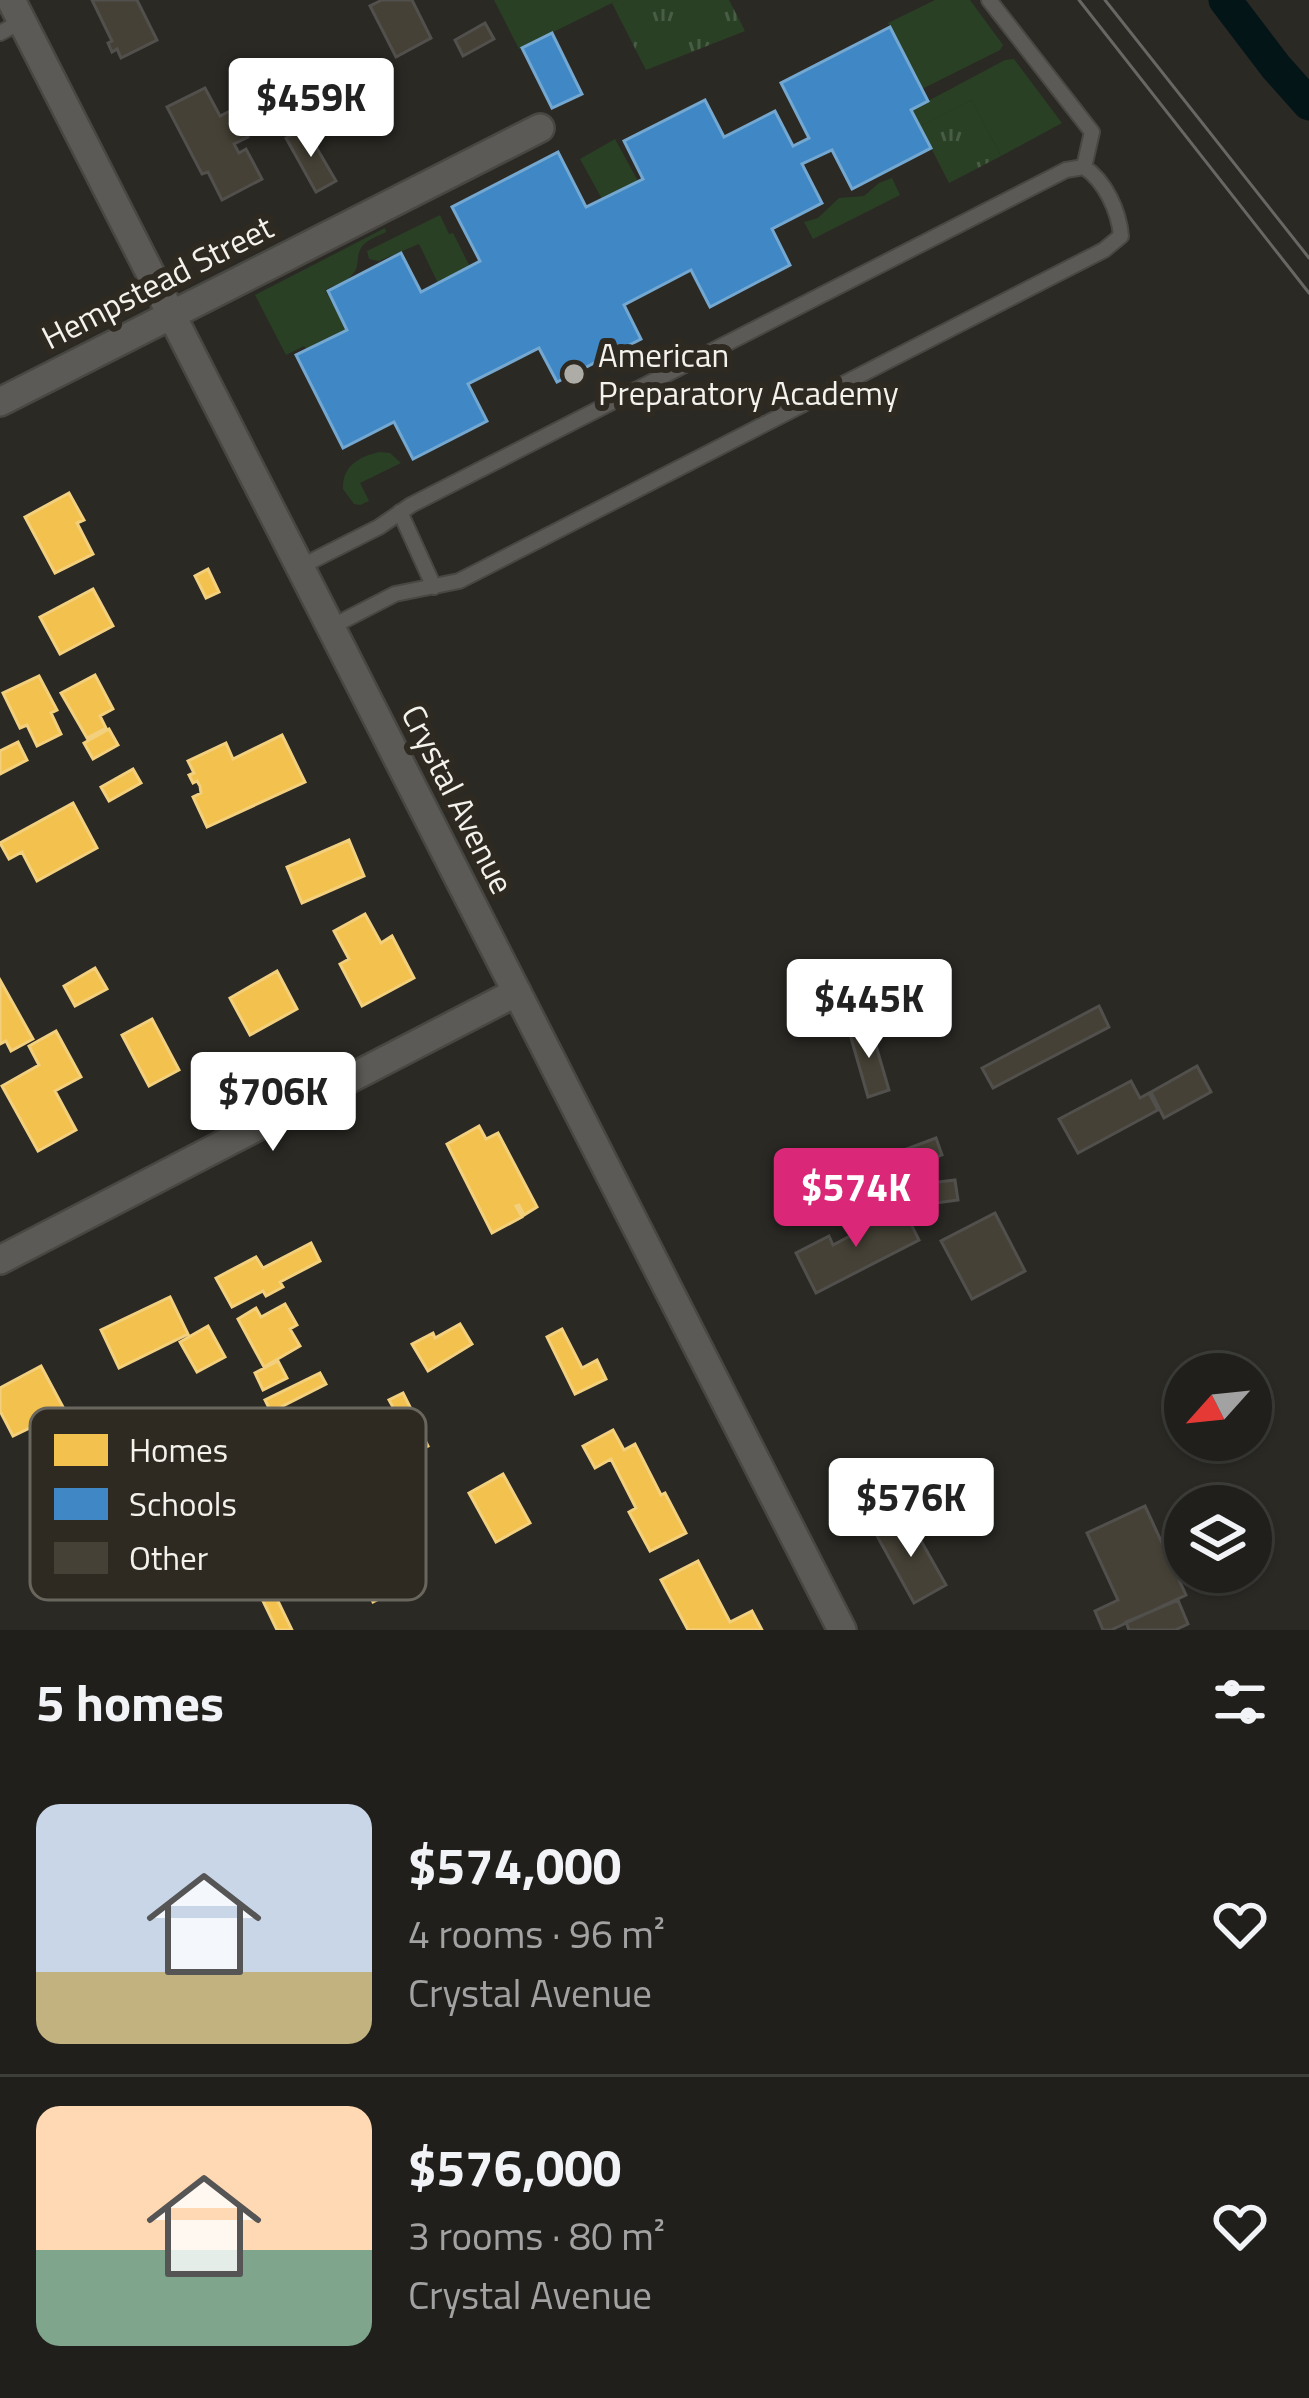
<!DOCTYPE html>
<meta charset="utf-8">
<style>
body{margin:0;font-family:"Titillium Web",sans-serif;background:#282724;color:#f1f3f6;height:100vh;display:flex;flex-direction:column;font-size:45px;white-space:nowrap}
*{box-sizing:border-box;margin:0}
p{font-size:39px;color:#a2a2a3}
.icon{flex:none;width:66px;height:66px;fill:none;stroke:currentColor;stroke-width:2;stroke-linecap:round;stroke-linejoin:round}
.map{position:relative;height:1630px;overflow:hidden}
.details{display:flex;flex-direction:column;background:#201f1b;flex:1}
.details>*{flex:none}
.needle{width:78px;rotate:243deg}
.controls{position:absolute;left:1164px;top:1353px;display:grid;gap:24px}
.controls a{display:grid;place-items:center;width:108px;height:108px;border-radius:50%;background:#201f1b;box-shadow:0 3px 9px #0004,0 0 0 3px #3d3d3a;font-size:60px}
.price{position:absolute;translate:-50% -102px;padding:0 27px;border-radius:12px;background:#fff;color:#222;font-size:39px;line-height:78px;filter:drop-shadow(0 3px 6px #0008)}
.price::after{content:'';position:absolute;left:50%;top:72px;width:36px;height:27px;margin-left:-18px;background:inherit;clip-path:polygon(0 0,100% 0,50% 100%)}
.price.on{background:#db2777;color:#fff}
ul{padding:0;list-style:none}
li{display:flex;align-items:center;gap:36px;height:300px;padding:0 36px}
li+li{border-top:3px solid #3d3d3a}
li span{display:grid;place-items:center;flex:none;width:336px;height:240px;border-radius:24px;color:#555}
li>.icon{margin-inline-start:auto}
span .icon{width:144px;height:144px;fill:#fffc;stroke-width:1}
li b{font-size:51px}
h2{display:flex;justify-content:space-between;align-items:center;height:144px;padding:0 36px;font-size:51px}
.map>svg:first-child{display:block}
.green{fill:#294025}
.park{fill:url(#park-tufts)}
.homes{fill:#f2c14e;stroke:#f3d07d;stroke-width:3}
.schools{fill:#3f88c5;stroke:#75a8d1;stroke-width:3}
.lines{fill:none;stroke-linecap:round;stroke-linejoin:round}
.canal{stroke:#041518;stroke-width:33}
.building{fill:#454136;stroke:#52504d;stroke-width:3}
.service-casing{stroke:#484742;stroke-width:18}
.minor-casing{stroke:#484742;stroke-width:32}
.service{stroke:#5c5a56;stroke-width:14}
.minor{stroke:#5c5a56;stroke-width:27}
.tram{stroke:#696764;stroke-width:3}
.poi-dot{fill:#aeaca6;stroke:#2e2a21;stroke-width:4.5}
.labels{text-anchor:middle;dominant-baseline:central;stroke-width:12;stroke-linejoin:round;paint-order:stroke}
.street-label{font-size:33px;fill:#f4f2ec;stroke:#2e2a21}
.poi-label{font-size:33px;fill:#f4f2ec;stroke:#2e2a21;text-anchor:start}
.key{fill:#2e2a21;stroke:#69665e;stroke-width:3}
.key-label{font-size:33px;fill:#f4f2ec}
</style>
<div class="map">
<svg width="1309" height="1630" viewBox="0 0 1309 1630">
<defs>
<pattern id="park-tufts" width="24" height="20" patternUnits="userSpaceOnUse" patternTransform="scale(3)"><rect width="24" height="20" fill="#294025"/><path d="M3 7l-1-3M5 7V3M7 7l1-3M15 17l-1-3M17 17v-4M19 17l1-3" fill="none" stroke="#495c45"/></pattern>
</defs>
<rect width="100%" height="100%" fill="#2b2924"/>
<path class="green" d="M 494,0 L 618,0 L 519,49 Z
M 935,0 L 970,0 L 1003,45 L 1000,50 L 922,89 L 888,23 Z
M 1014,59 L 1062,123 L 1001,156 L 972,100 L 920,126 L 911,110 L 1005,60 Z
M 615,139 L 638,181 L 602,199 L 580,159 Z
M 892,178 L 900,195 L 813,239 L 804,222 L 818,218 L 839,198 L 864,196 L 879,183 Z
M 440,215 L 449,234 L 453,233 L 470,267 L 438,283 L 419,244 L 379,261 L 369,259 L 367,251 Z
M 385,228 L 386,232 C 379,236 365,240 361,248 C 355,258 361,267 351,276 C 344,284 333,285 325,290 L 347,330 L 307,350 L 304,346 L 286,355 L 255,295 Z
M 380,452 L 390,453 L 401,463 L 360,483 L 369,501 L 360,505 L 354,504 L 343,489 C 342,466 360,456 380,452 Z"/>
<path class="park" d="M 618,0 L 729,0 L 745,31 L 646,70 L 612,3 Z
M 972,100 L 1001,156 L 949,183 L 920,126 Z"/>
<path class="homes" d="M 69,493 L 84,520 L 77,523 L 93,554 L 55,573 L 25,517 Z
M 208,569 L 219,592 L 206,598 L 195,576 Z
M 93,589 L 113,626 L 60,654 L 40,617 Z
M 95,675 L 113,709 L 100,716 L 106,728 L 87,738 L 61,693 Z
M 39,676 L 57,710 L 51,713 L 61,734 L 37,746 L 27,725 L 20,728 L 3,693 Z
M 109,729 L 118,745 L 93,759 L 84,743 Z
M 282,735 L 305,782 L 207,827 L 193,797 L 201,793 L 200,786 L 197,781 L 193,783 L 189,775 L 194,773 L 188,761 L 226,743 L 233,759 Z
M 18,742 L 27,760 L 0,774 L 0,751 Z
M 133,769 L 141,783 L 109,801 L 101,787 Z
M 73,803 L 97,848 L 37,881 L 22,852 L 9,859 L 0,843 Z
M 349,840 L 364,876 L 302,903 L 287,867 Z
M 365,914 L 381,943 L 392,936 L 414,978 L 362,1006 L 340,964 L 349,959 L 334,931 Z
M 95,968 L 107,989 L 75,1006 L 64,986 Z
M 277,971 L 297,1009 L 250,1035 L 230,998 Z
M 0,980 L 33,1039 L 11,1051 L 6,1041 L 0,1044 Z
M 152,1019 L 179,1070 L 149,1086 L 122,1035 Z
M 56,1031 L 81,1077 L 55,1091 L 76,1130 L 38,1151 L 2,1086 L 39,1065 L 29,1046 Z
M 479,1126 L 486,1139 L 498,1133 L 537,1207 L 524,1215 L 519,1205 L 516,1206 L 522,1217 L 492,1233 L 447,1144 Z
M 311,1243 L 320,1261 L 280,1282 L 283,1287 L 266,1296 L 263,1291 L 232,1307 L 216,1278 L 256,1257 L 263,1268 Z
M 170,1297 L 188,1334 L 119,1368 L 101,1330 Z
M 285,1304 L 297,1325 L 290,1329 L 300,1346 L 264,1367 L 238,1319 L 256,1308 L 261,1317 Z
M 460,1324 L 472,1344 L 428,1371 L 412,1344 L 433,1333 L 435,1338 Z
M 208,1326 L 225,1357 L 197,1372 L 180,1342 Z
M 562,1329 L 582,1368 L 597,1360 L 606,1379 L 575,1394 L 547,1337 Z
M 278,1361 L 287,1378 L 263,1390 L 255,1373 Z
M 41,1366 L 64,1409 L 57,1413 L 71,1441 L 48,1453 L 34,1426 L 13,1436 L 0,1411 L 0,1388 Z
M 320,1373 L 326,1384 L 271,1412 L 265,1400 Z
M 403,1393 L 417,1421 L 404,1427 L 389,1400 Z
M 416,1422 L 428,1446 L 381,1470 L 369,1446 Z
M 613,1430 L 624,1450 L 635,1444 L 661,1495 L 665,1493 L 686,1533 L 650,1551 L 629,1512 L 636,1508 L 611,1459 L 595,1468 L 583,1446 Z
M 503,1474 L 530,1523 L 496,1542 L 469,1493 Z
M 370,1550 L 392,1592 L 373,1602 L 352,1559 Z
M 698,1561 L 730,1622 L 752,1611 L 762,1630 L 688,1630 L 661,1580 Z
M 274,1593 L 292,1630 L 277,1630 L 262,1599 Z"/>
<path class="schools" d="M 890,27 L 928,101 L 911,110 L 931,148 L 852,189 L 832,150 L 802,164 L 822,203 L 772,229 L 790,265 L 710,307 L 691,270 L 624,305 L 641,339 L 557,382 L 539,348 L 468,384 L 487,421 L 413,459 L 394,422 L 343,448 L 296,355 L 347,330 L 328,291 L 401,253 L 421,292 L 480,261 L 452,207 L 558,152 L 586,207 L 643,179 L 624,141 L 705,100 L 724,137 L 775,111 L 793,146 L 809,138 L 781,83 Z
M 552,33 L 582,94 L 552,108 L 522,48 Z"/>
<g class="lines">
<path class="canal" d="M 1225,0 L 1276,67 L 1309,104"/>
</g>
<path class="building" d="M 92,0 L 137,0 L 157,40 L 121,58 L 117,49 L 112,52 L 108,43 L 112,41 Z
M 382,0 L 412,0 L 431,38 L 396,57 L 370,6 Z
M 485,23 L 494,39 L 463,56 L 455,40 Z
M 205,88 L 220,116 L 234,109 L 248,137 L 234,144 L 239,153 L 246,149 L 262,179 L 222,200 L 208,172 L 202,174 L 167,107 Z
M 305,128 L 336,181 L 316,192 L 286,138 Z
M 1099,1006 L 1109,1027 L 993,1088 L 982,1068 Z
M 870,1025 L 889,1090 L 868,1097 L 849,1031 Z
M 1197,1066 L 1211,1092 L 1164,1118 L 1151,1092 Z
M 1131,1081 L 1140,1098 L 1149,1093 L 1158,1110 L 1078,1153 L 1059,1119 Z
M 936,1138 L 942,1155 L 849,1191 L 842,1173 Z
M 955,1180 L 958,1200 L 861,1213 L 859,1192 Z
M 903,1208 L 919,1240 L 816,1293 L 796,1253 L 829,1236 L 833,1245 Z
M 995,1213 L 1025,1271 L 972,1299 L 941,1241 Z
M 1145,1506 L 1186,1595 L 1111,1630 L 1103,1630 L 1095,1611 L 1118,1600 L 1087,1533 Z
M 907,1516 L 946,1585 L 914,1603 L 876,1534 Z
M 1178,1600 L 1188,1624 L 1175,1630 L 1129,1630 L 1126,1622 Z"/>
<g class="lines">
<defs>
<path id="service" d="M 989,0 L 1092,132 L 1084,167
M 0,33 L 22,21
M 400,512 L 434,587
M 300,567 L 379,527 L 411,505 L 1066,170 L 1084,167 C 1105,181 1119,211 1121,236 L 1104,250 L 459,581 L 395,594 L 331,627"/>
<path id="minor" d="M 11,0 L 842,1630
M 0,402 L 540,128
M 0,1260 L 517,992"/>
</defs>
<use href="#service" class="service-casing"/>
<use href="#minor" class="minor-casing"/>
<use href="#service" class="service"/>
<use href="#minor" class="minor"/>
<path class="tram" d="M 1079,0 L 1309,293
M 1105,0 L 1309,258"/>
</g>
<circle class="poi-dot" cx="574" cy="374" r="12"/>
<g class="labels">
<g class="street-label">
<text transform="translate(157 282) rotate(-27)">Hempstead Street</text>
<text transform="translate(458 799) rotate(63)">Crystal Avenue</text>
</g>
<g class="poi-label">
<text x="598" y="355">American<tspan x="598" dy="38">Preparatory Academy</tspan></text>
</g>
</g>
<rect x="30" y="1408" width="396" height="192" rx="18" class="key"/>
<rect x="54" y="1434" width="54" height="32" fill="#f2c14e"/>
<rect x="54" y="1488" width="54" height="32" fill="#3f88c5"/>
<rect x="54" y="1542" width="54" height="32" fill="#454136"/>
<g class="key-label">
<text x="129" y="1462">Homes</text>
<text x="129" y="1516">Schools</text>
<text x="129" y="1570">Other</text>
</g>
</svg>
<div class="controls">
<a><svg class="needle" viewBox="-14 -14 28 28"><path d="M0-13l5 13h-10z" fill="#e53935"/><path d="M0 13l5-13h-10z" fill="#a2a2a3"/></svg></a>
<a><svg class="icon" aria-label="layers" viewBox="0 0 24 24"><path d="M12 4l9 5-9 5-9-5zM3 14l9 5 9-5"/></svg></a>
</div>
<b class="price" style="left:311px;top:160px">$459K</b>
<b class="price" style="left:869px;top:1061px">$445K</b>
<b class="price" style="left:273px;top:1154px">$706K</b>
<b class="price on" style="left:856px;top:1250px">$574K</b>
<b class="price" style="left:911px;top:1560px">$576K</b>
</div>
<section class="details">
<h2>5 homes<svg class="icon" aria-label="filters" viewBox="0 0 24 24"><path d="M4 7h16M4 17h16"/><circle cx="9" cy="7" r="2"/><circle cx="15" cy="17" r="2"/></svg></h2>
<ul>
<li><span style="background:linear-gradient(#c9d6e8 70%,#c2b280 0)"><svg class="icon" aria-label="home" viewBox="0 0 24 24"><path d="M3 11l9-7 9 7M6 9v11h12V9"/></svg></span><div><b>$574,000</b><p>4 rooms · 96 m²</p><p>Crystal Avenue</p></div><svg class="icon" aria-label="heart" viewBox="0 0 24 24"><path d="M12 20l-8-8c-3-5 5-10 8-4 3-6 11-1 8 4z"/></svg></li>
<li><span style="background:linear-gradient(#ffd9b3 60%,#7fa58c 0)"><svg class="icon" aria-label="home" viewBox="0 0 24 24"><path d="M3 11l9-7 9 7M6 9v11h12V9"/></svg></span><div><b>$576,000</b><p>3 rooms · 80 m²</p><p>Crystal Avenue</p></div><svg class="icon" aria-label="heart" viewBox="0 0 24 24"><path d="M12 20l-8-8c-3-5 5-10 8-4 3-6 11-1 8 4z"/></svg></li>
</ul>
</section>
